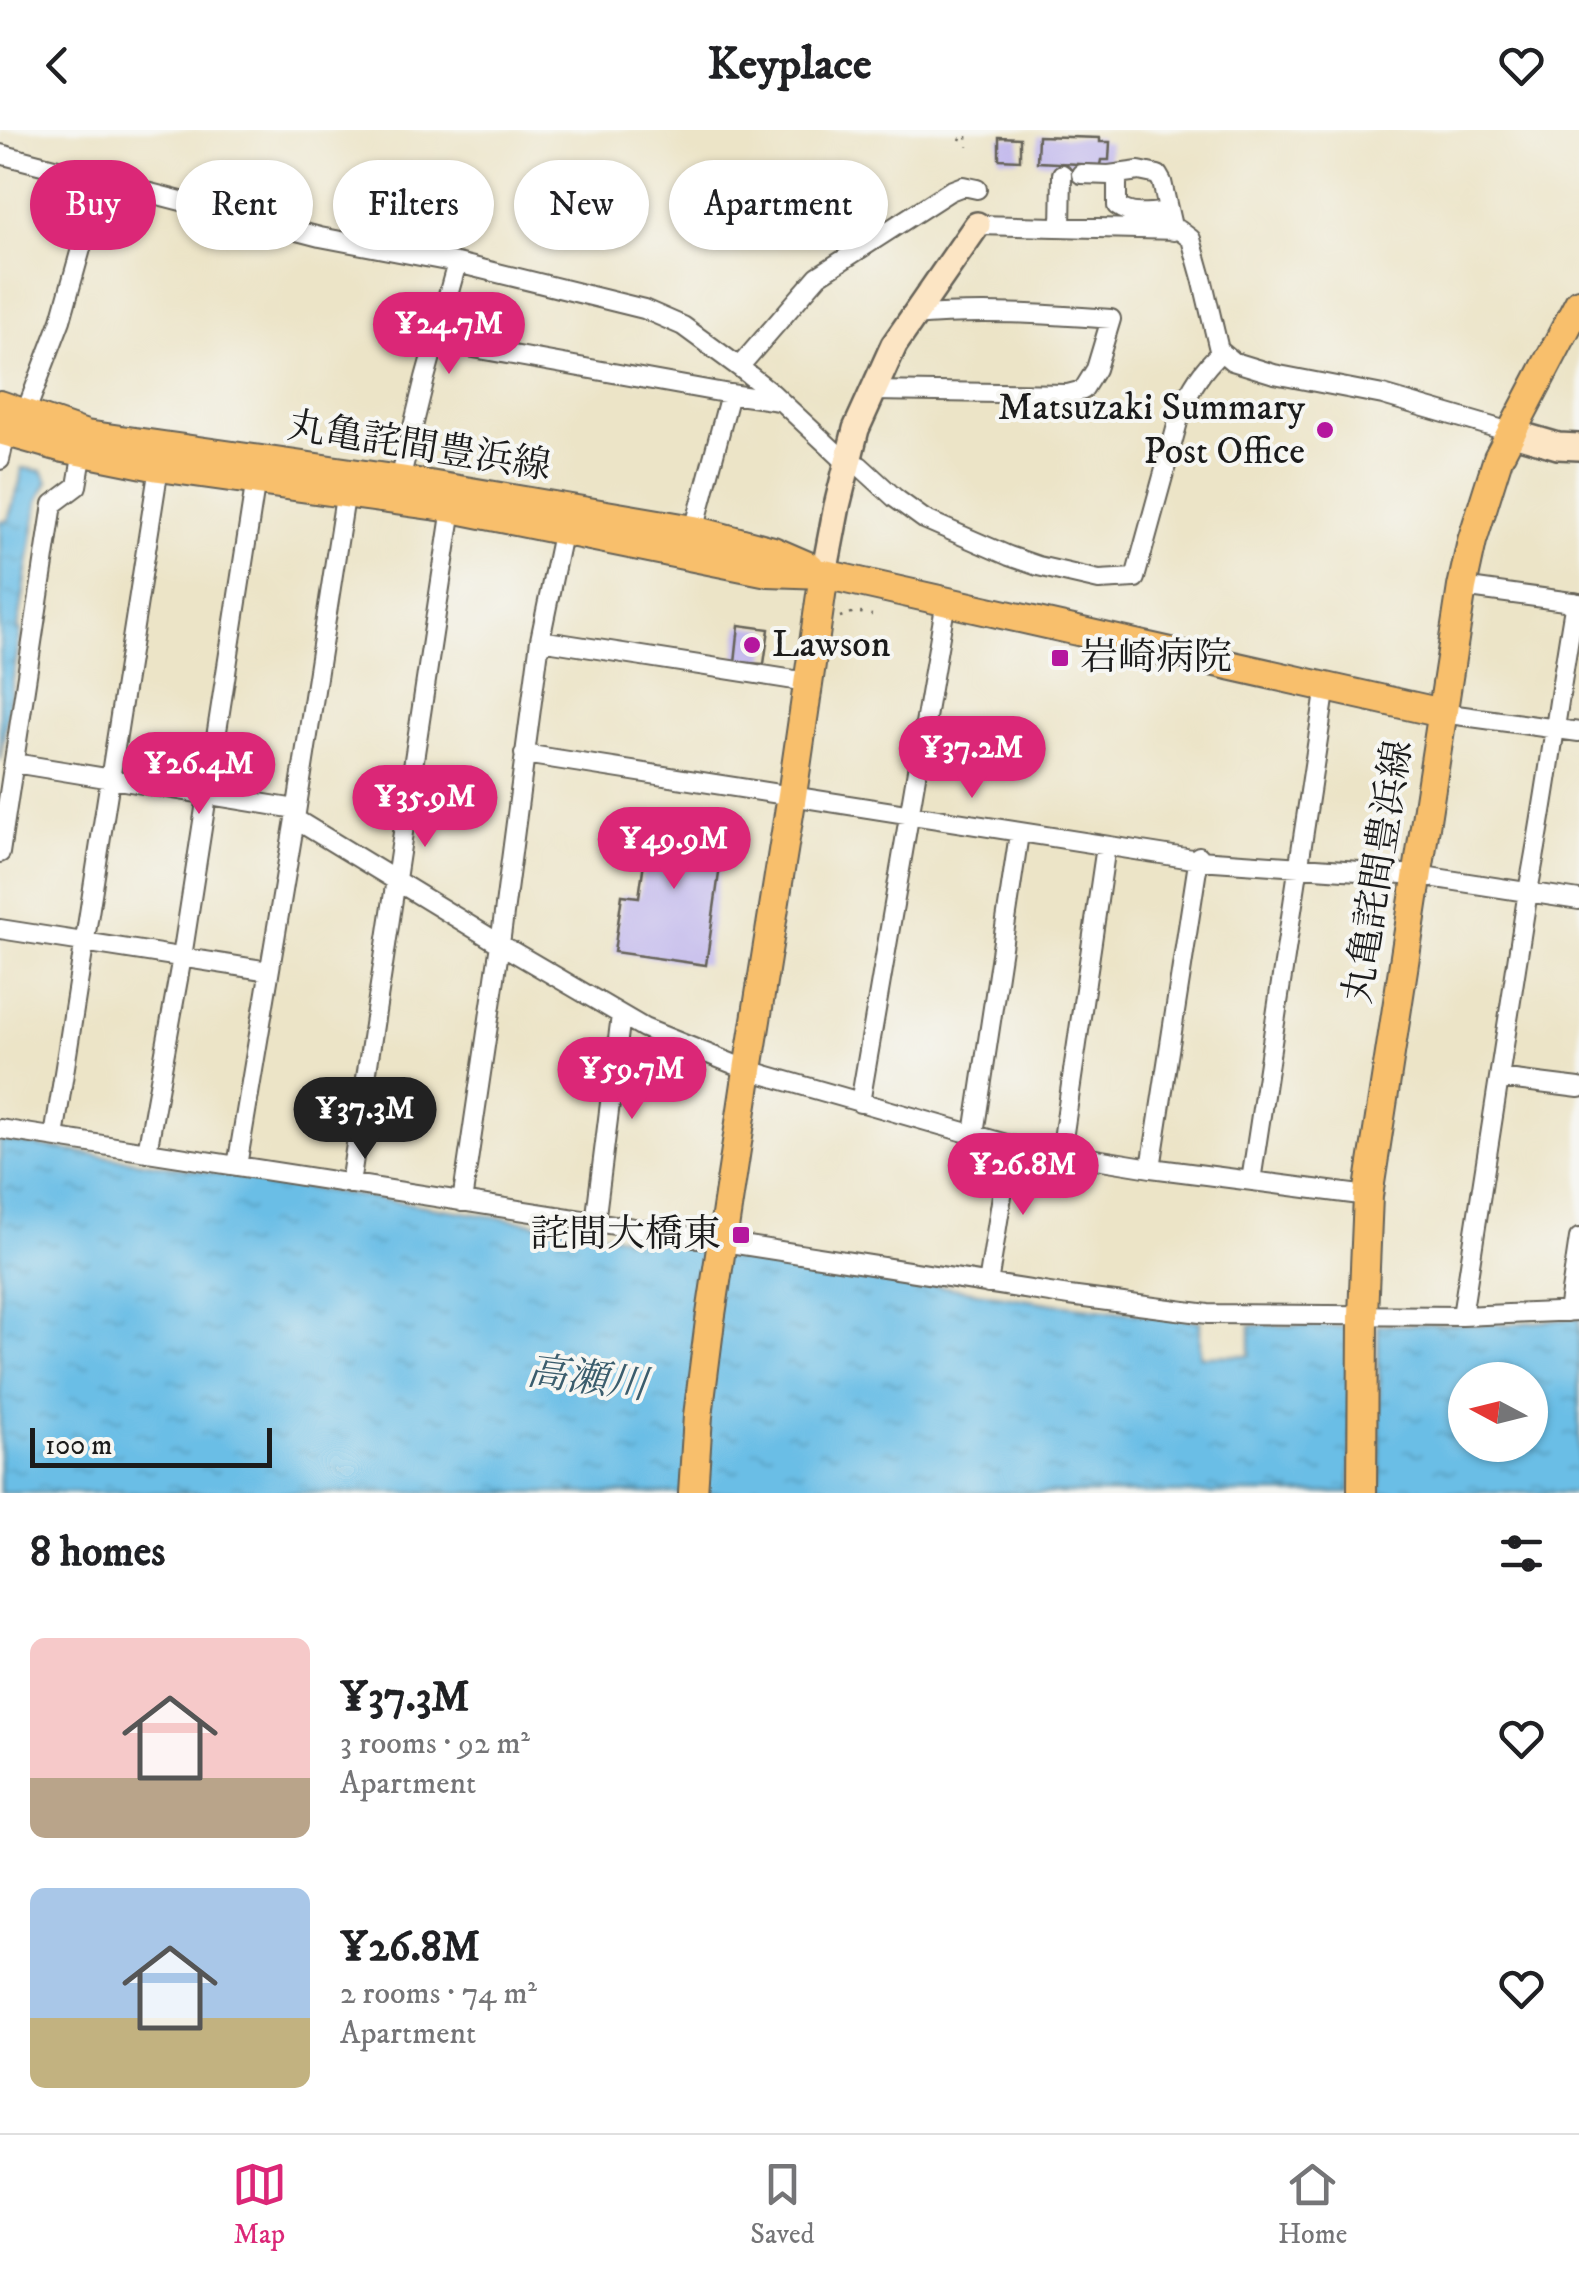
<!DOCTYPE html>
<meta charset="utf-8">
<style>
body{margin:0;font-family:"IM FELL DW Pica","Noto Serif JP",serif;background:#f6f6f6;color:#202124;height:100vh;display:flex;flex-direction:column;font-size:38px;white-space:nowrap}
*{box-sizing:border-box;margin:0}
p{font-size:32px;color:#757577}
.icon{flex:none;width:55px;height:55px;fill:none;stroke:currentColor;stroke-width:2;stroke-linecap:round;stroke-linejoin:round}
.map{position:relative;height:1363px;overflow:hidden}
.sheet{display:flex;flex-direction:column;background:#fff;flex:1}
.sheet>*{flex:none}
.hud{position:absolute;left:30px;top:30px;width:1000px;height:90px;display:flex;gap:20px}
.needle{width:65px;rotate:277deg}
.buttons{position:absolute;left:1448px;top:1232px;display:grid;gap:20px}
.buttons a{display:grid;place-items:center;width:100px;height:100px;border-radius:50%;background:#fff;box-shadow:0 2px 8px #0004;font-size:50px}
.scale{position:absolute;left:30px;bottom:25px;width:242px;box-sizing:border-box;padding-left:10px;border:5px solid #1c1c1c;border-top:0;font-size:28px;line-height:35px;white-space:nowrap;color:#1c1c1c;-webkit-text-stroke:8px #f6f6f2;paint-order:stroke}
.price{position:absolute;translate:-50% -85px;padding:0 22px;border-radius:35px;background:#db2777;color:#fff;font-size:32px;line-height:65px;filter:drop-shadow(0 2px 5px #0008)}
.price::after{content:'';position:absolute;left:50%;top:60px;width:30px;height:22px;margin-left:-15px;background:inherit;clip-path:polygon(0 0,100% 0,50% 100%)}
.price.selected{background:#222;color:#fff}
ul{padding:0;list-style:none}
li{display:flex;align-items:center;gap:30px;height:250px;padding:0 30px}
li span{display:grid;place-items:center;flex:none;width:280px;height:200px;border-radius:15px;color:#555}
li>.icon{margin-inline-start:auto}
span .icon{width:120px;height:120px;fill:#fffc;stroke-width:1}
li b{font-size:42px}
h2{display:flex;justify-content:space-between;align-items:center;height:120px;padding:0 30px;font-size:42px}
.chip{padding:0 35px;border-radius:45px;background:#fff;box-shadow:0 2px 8px #0004;font-size:35px;line-height:90px}
.chip.selected{background:#db2777;color:#fff}
header{display:flex;justify-content:space-between;align-items:center;height:130px;padding:0 30px;background:#fff;font-size:45px;font-weight:700}
.tabs{display:flex;justify-content:space-around;align-items:center;height:140px;border-top:2px solid #e0e0e0;background:#fff;font-size:28px;color:#757577}
.tabs a{display:grid;justify-items:center;gap:5px}
.tabs .selected{color:#db2777}
.map>svg:first-child{display:block}
.water{fill:url(#water-ripples);stroke:#436d81;stroke-width:2.5;fill-rule:evenodd}
.building{fill:#c1b7ec}
.lines{fill:none;stroke-linecap:round;stroke-linejoin:round}
.street-casing{stroke:#656258;stroke-width:22}
.secondary-casing{stroke:#656258;stroke-width:30}
.primary-casing{stroke:#656258;stroke-width:32}
.path{stroke:#656258;stroke-width:2.5;stroke-dasharray:2.5 8;stroke-linecap:butt}
.street{stroke:#fff;stroke-width:18}
.secondary{stroke:#fce5c4;stroke-width:25}
.primary{stroke:#f8bf6c;stroke-width:28}
.poi-dot{fill:#b5179e;stroke:#f6f6f2;stroke-width:4}
.labels{text-anchor:middle;dominant-baseline:central;stroke-width:8;stroke-linejoin:round;paint-order:stroke}
.poi-label{font-size:38px;fill:#1c1c1c;stroke:#f6f6f2;text-anchor:end}
.street-label{font-size:38px;fill:#1c1c1c;stroke:#f6f6f2}
.water-label{font-size:40px;font-style:italic;fill:#3b5d6d;stroke:#f6f6f2}
</style>
<header><svg class="icon" aria-label="back" viewBox="0 0 24 24"><path d="M15 5l-7 7 7 7"/></svg>Keyplace<svg class="icon" aria-label="heart" viewBox="0 0 24 24"><path d="M12 20l-8-8c-3-5 5-10 8-4 3-6 11-1 8 4z"/></svg></header>
<div class="map">
<svg width="1579" height="1363" viewBox="0 0 1579 1363">
<defs>
<pattern id="water-ripples" width="26" height="14" patternUnits="userSpaceOnUse" patternTransform="scale(2.5)"><rect width="26" height="14" fill="#6abee6"/><path d="M2 4q2-2 4 0t4 0M15 11q2-2 4 0t4 0" fill="none" stroke="#5ba3c5"/></pattern>
</defs>
<rect width="100%" height="100%" fill="#f6f6f2"/>
<filter id="ink" filterUnits="userSpaceOnUse"><feTurbulence type="fractalNoise" baseFrequency=".01" numOctaves="2"/><feDisplacementMap in="SourceGraphic" scale="20" xChannelSelector="R" yChannelSelector="G"/><feConvolveMatrix kernelMatrix="1 2 1 2 8 2 1 2 1" color-interpolation-filters="sRGB"/></filter>
<filter id="wash" filterUnits="userSpaceOnUse"><feTurbulence type="fractalNoise" baseFrequency=".0048" numOctaves="4" result="noise"/><feDisplacementMap in="SourceGraphic" scale="40" xChannelSelector="R" yChannelSelector="G"/><feGaussianBlur stdDeviation="2.25" result="paint"/><feColorMatrix in="noise" values="0 0 0 0 0 0 0 0 0 0 0 0 0 0 0 0 0 1.4 0 .05"/><feComposite in="paint" operator="in"/></filter>
<g filter="url(#wash)">
<rect width="100%" height="100%" fill="#ece4c7"/>
<path class="water" d="M 22,338 L 42,341 L 48,351 L 38,371 L 18,499 L 21,500 L 0,631 L 0,391 L 8,390 L 20,352 Z
M 0,1010 L 1048,1173 L 1200,1191 L 1200,1226 L 1250,1225 L 1250,1195 L 1351,1197 L 1351,1363 L 0,1363 Z
M 1579,1188 L 1579,1363 L 1381,1363 L 1378,1195 L 1513,1194 ZM 1465,1250 L 1530,1250 L 1530,1315 L 1465,1315 Z"/>
<g id="blocks">
<path class="building" d="M 1038,6 L 1100,8 L 1100,12 L 1110,12 L 1109,30 L 1101,30 L 1100,35 L 1037,32 Z
M 999,7 L 1020,8 L 1020,30 L 999,29 Z
M 739,495 L 769,499 L 764,534 L 735,532 Z
M 651,683 L 726,694 L 706,835 L 614,822 L 622,765 L 639,767 Z"/>
</g>
</g>
<g filter="url(#ink)">
<use href="#blocks" fill-opacity="0" stroke="#656258" stroke-width="2.5"/>
<g class="lines">
<defs>
<path id="street" d="M 0,24 L 320,107 L 457,133 L 644,179 L 683,196 L 739,237 L 771,262 L 847,333 L 860,336 L 895,368 L 924,389 L 1009,426 L 1038,436 L 1099,450 L 1135,448 L 1181,281 C 1191,257 1202,240 1221,222
M 1081,44 L 1109,45 L 1139,41 L 1158,45 L 1162,52 L 1173,101
M 1117,44 L 1117,76 C 1132,87 1151,83 1168,81
M 977,95 L 1179,100 L 1191,109 L 1202,148 L 1219,220 L 1232,231 L 1274,244 L 1383,265 L 1510,302
M 1061,97 L 1062,44
M 435,211 L 730,264 L 779,271
M 739,237 L 818,146 L 950,61 L 963,56 L 977,59
M 874,261 L 1068,264 L 1083,260 L 1096,239 L 1111,189 C 1046,184 978,180 912,186
M 0,330 L 6,302 L 25,284 L 61,190 L 100,51
M 400,350 L 425,248 L 457,133
M 694,400 L 730,264
M 1462,457 L 1579,473
M 540,510 L 807,552
M 1442,583 L 1579,602
M 524,624 L 1199,730 L 1417,745 L 1579,770
M 14,633 L 296,679
M 295,689 L 500,814 L 644,898 L 748,940 L 1010,1015 L 1151,1038 L 1368,1066
M 0,723 L 53,374 L 77,356 L 84,315
M 0,799 L 269,841
M 1499,948 L 1579,958
M 860,973 L 946,471
M 0,999 L 1069,1166 L 1208,1184 L 1462,1186 L 1579,1181
M 974,1004 L 1019,704
M 54,1007 L 159,337
M 147,1022 L 182,827 L 256,349
M 1061,1023 L 1106,716
M 237,1036 L 295,689 L 347,354
M 1151,1038 L 1199,726
M 1251,1051 L 1326,556
M 350,1054 L 452,378
M 462,1072 L 500,814 L 540,510 L 563,399
M 595,1093 L 621,885
M 988,1154 L 1010,1015
M 1568,1182 L 1579,1108
M 1462,1186 L 1528,761 C 1547,665 1558,568 1575,472"/>
<path id="secondary" d="M 1510,302 L 1558,316 L 1579,317
M 824,444 L 837,376 L 856,299 L 894,215 L 977,95"/>
<path id="primary" d="M 0,275 L 86,305 L 400,350 L 694,400 L 773,421 L 810,437
M 0,300 L 64,318 L 159,337 L 452,378 L 768,442 L 824,444 L 1442,583
M 693,1363 L 698,1286 L 710,1191 L 748,940 L 792,665 L 824,444
M 1362,1363 L 1363,1185 L 1368,1066 L 1462,457 L 1472,411 L 1498,328 L 1579,173"/>
</defs>
<use href="#street" class="street-casing"/>
<use href="#secondary" class="secondary-casing"/>
<use href="#primary" class="primary-casing"/>
<path class="path" d="M 960,10 L 962,5 L 967,6 L 968,17
M 840,487 L 855,482 L 872,485"/>
<use href="#street" class="street"/>
<use href="#secondary" class="secondary"/>
<use href="#primary" class="primary"/>
</g>
</g>
<g class="poi-dot">
<circle cx="1325" cy="300" r="10"/>
<circle cx="752" cy="515" r="10"/>
<rect x="1050" y="518" width="20" height="20" rx="5"/>
<rect x="731" y="1095" width="20" height="20" rx="5"/>
</g>
<g class="labels">
<g class="poi-label">
<text x="1305" y="278">Matsuzaki Summary<tspan x="1305" dy="44">Post Office</tspan></text>
<text x="772" y="515" text-anchor="start">Lawson</text>
<text x="1080" y="528" text-anchor="start">岩崎病院</text>
<text x="721" y="1105">詫間大橋東</text>
</g>
<g class="street-label">
<text transform="translate(419 317) rotate(9)">丸亀詫間豊浜線</text>
<text transform="translate(1379 742) rotate(-81)">丸亀詫間豊浜線</text>
</g>
<g class="water-label">
<text transform="translate(587 1250) rotate(7)">高瀬川</text>
</g>
</g>
</svg>
<div class="buttons">
<a><svg class="needle" viewBox="-14 -14 28 28"><path d="M0-13l5 13h-10z" fill="#e53935"/><path d="M0 13l5-13h-10z" fill="#757577"/></svg></a>
</div>
<div class="scale">100 m</div>
<b class="price" style="left:449px;top:247px">¥24.7M</b>
<b class="price" style="left:972px;top:671px">¥37.2M</b>
<b class="price" style="left:199px;top:687px">¥26.4M</b>
<b class="price" style="left:425px;top:720px">¥35.9M</b>
<b class="price" style="left:674px;top:762px">¥49.9M</b>
<b class="price" style="left:632px;top:992px">¥59.7M</b>
<b class="price selected" style="left:365px;top:1032px">¥37.3M</b>
<b class="price" style="left:1023px;top:1088px">¥26.8M</b>
<div class="hud">
<a class="chip selected">Buy</a>
<a class="chip">Rent</a>
<a class="chip">Filters</a>
<a class="chip">New</a>
<a class="chip">Apartment</a>
</div>
</div>
<section class="sheet">
<h2>8 homes<svg class="icon" aria-label="filters" viewBox="0 0 24 24"><path d="M4 7h16M4 17h16"/><circle cx="9" cy="7" r="2"/><circle cx="15" cy="17" r="2"/></svg></h2>
<ul>
<li><span style="background:linear-gradient(#f6c9c9 70%,#b9a48a 0)"><svg class="icon" aria-label="home" viewBox="0 0 24 24"><path d="M3 11l9-7 9 7M6 9v11h12V9"/></svg></span><div><b>¥37.3M</b><p>3 rooms · 92 m²</p><p>Apartment</p></div><svg class="icon" aria-label="heart" viewBox="0 0 24 24"><path d="M12 20l-8-8c-3-5 5-10 8-4 3-6 11-1 8 4z"/></svg></li>
<li><span style="background:linear-gradient(#a9c7e8 65%,#c2b280 0)"><svg class="icon" aria-label="home" viewBox="0 0 24 24"><path d="M3 11l9-7 9 7M6 9v11h12V9"/></svg></span><div><b>¥26.8M</b><p>2 rooms · 74 m²</p><p>Apartment</p></div><svg class="icon" aria-label="heart" viewBox="0 0 24 24"><path d="M12 20l-8-8c-3-5 5-10 8-4 3-6 11-1 8 4z"/></svg></li>
</ul>
</section>
<nav class="tabs">
<a class="selected"><svg class="icon" aria-label="map" viewBox="0 0 24 24"><path d="M3 6l6-2 6 2 6-2v14l-6 2-6-2-6 2zM9 4v14M15 6v14"/></svg>Map</a>
<a><svg class="icon" aria-label="saved" viewBox="0 0 24 24"><path d="M7 4h10v16l-5-4-5 4z"/></svg>Saved</a>
<a><svg class="icon" aria-label="home" viewBox="0 0 24 24"><path d="M3 11l9-7 9 7M6 9v11h12V9"/></svg>Home</a>
</nav>
